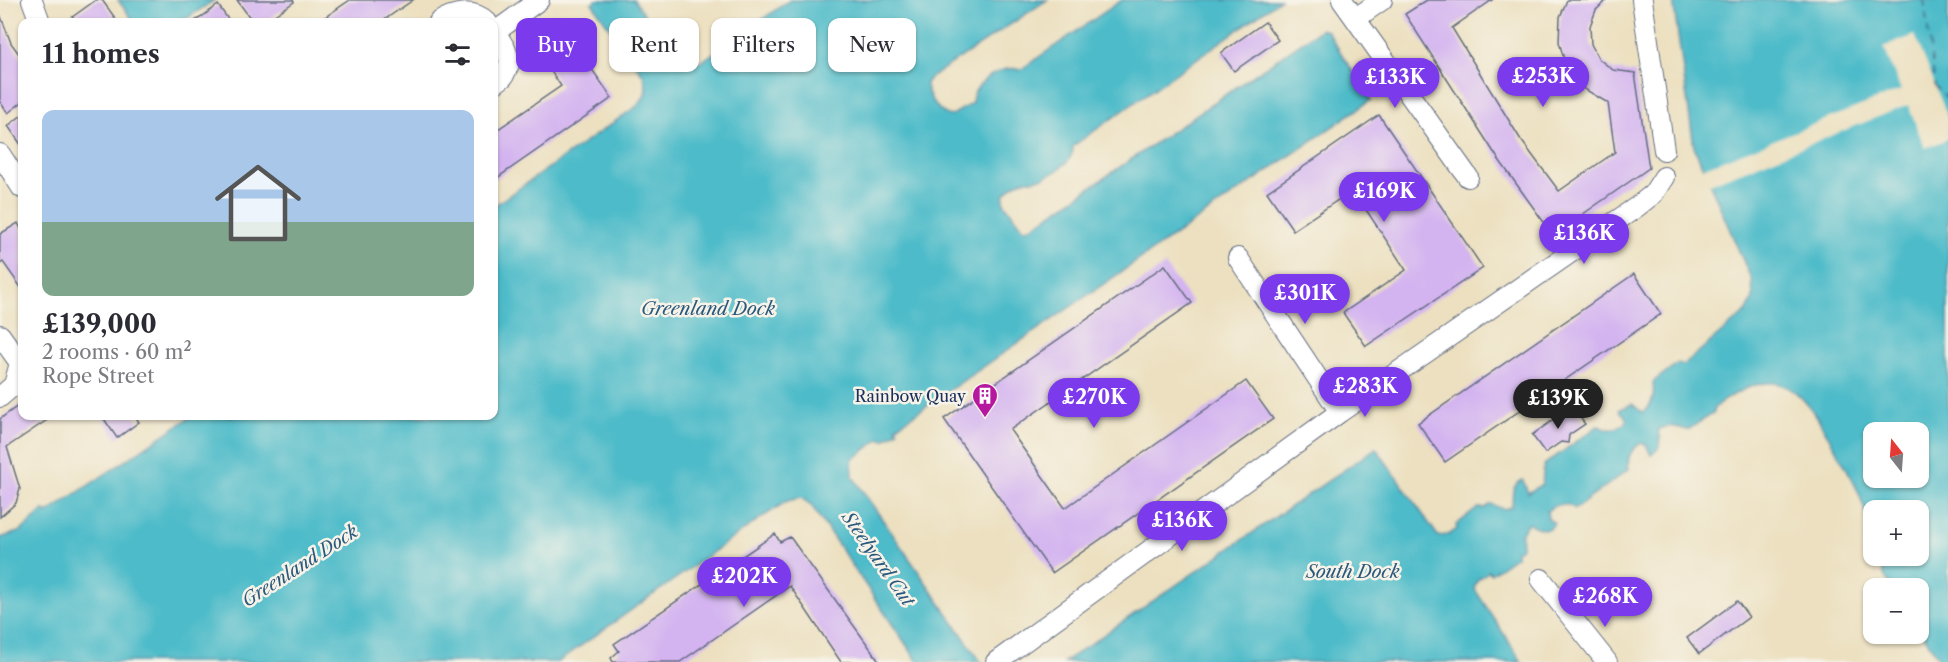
<!DOCTYPE html>
<meta charset="utf-8">
<style>
body{margin:0;font-family:"Libre Caslon Text",serif;background:#f2f2f3;color:#2b2b33;height:100vh;display:flex;flex-direction:column;font-size:22px;white-space:nowrap}
*{box-sizing:border-box;margin:0}
p{font-size:20px;color:#7c7c81}
.icon{flex:none;width:33px;height:33px;fill:none;stroke:currentColor;stroke-width:2;stroke-linecap:round;stroke-linejoin:round}
.map{position:relative;flex:1;overflow:hidden}
.details{position:absolute;left:18px;top:18px;width:480px;height:402px;display:flex;flex-direction:column;background:#fff;border-radius:12px;box-shadow:0 2px 4px #0004}
.details>*{flex:none}
.top-card{position:absolute;left:516px;top:18px;width:570px;height:54px;display:flex;gap:12px}
.needle{width:39px;rotate:343deg}
.fabs{position:absolute;left:1863px;top:422px;display:grid;gap:12px}
.fabs a{display:grid;place-items:center;width:66px;height:66px;border-radius:12px;background:#fff;box-shadow:0 2px 4px #0004;font-size:30px}
.price{position:absolute;translate:-50% -51px;padding:0 14px;border-radius:21px;background:#7c3aed;color:#fff;font-size:20px;line-height:39px;filter:drop-shadow(0 2px 3px #0008)}
.price::after{content:'';position:absolute;left:50%;top:36px;width:18px;height:14px;margin-left:-9px;background:inherit;clip-path:polygon(0 0,100% 0,50% 100%)}
.price.active{background:#222;color:#fff}
ul{padding:0;list-style:none}
li{display:grid;align-content:center;gap:12px;height:318px;padding:0 24px}
li+li{border-top:2px solid #e1e1e2}
li span{display:grid;place-items:center;height:186px;border-radius:12px;color:#555}
li>.icon{margin-inline-start:auto}
span .icon{width:108px;height:108px;fill:#fffc;stroke-width:1}
li b{font-size:26px}
h2{display:flex;justify-content:space-between;align-items:center;height:72px;padding:0 24px;font-size:26px}
.tag{padding:0 21px;border-radius:12px;background:#fff;box-shadow:0 2px 4px #0004;font-size:21px;line-height:54px}
.tag.active{background:#7c3aed;color:#fff}
.map>svg:first-child{display:block}
.water{fill:#4ebbc9;stroke:#347594;stroke-width:1.5;fill-rule:evenodd}
.pier{fill:#ece0c0}
.lines{fill:none;stroke-linecap:round;stroke-linejoin:round}
.ferry{stroke:#2a597e;stroke-width:1.5;stroke-dasharray:8 6;stroke-linecap:butt}
.building{fill:#d3b3f0}
.minor-casing{stroke:#646d80;stroke-width:22}
.minor{stroke:#fff;stroke-width:20}
.labels{text-anchor:middle;dominant-baseline:central;stroke-width:5;stroke-linejoin:round;paint-order:stroke}
.poi-label{font-size:16px;fill:#1b2f5e;stroke:#f7f3e8;text-anchor:end}
.water-label{font-size:18px;font-style:italic;fill:#2a597e;stroke:#f7f3e8}
</style>
<div class="map">
<svg width="1948" height="662" viewBox="0 0 1948 662">
<rect width="100%" height="100%" fill="#f7f3e8"/>
<filter id="ink" filterUnits="userSpaceOnUse"><feTurbulence type="fractalNoise" baseFrequency=".0167" numOctaves="2"/><feDisplacementMap in="SourceGraphic" scale="12" xChannelSelector="R" yChannelSelector="G"/><feConvolveMatrix kernelMatrix="1 2 1 2 8 2 1 2 1" color-interpolation-filters="sRGB"/></filter>
<filter id="wash" filterUnits="userSpaceOnUse"><feTurbulence type="fractalNoise" baseFrequency=".008" numOctaves="4" result="noise"/><feDisplacementMap in="SourceGraphic" scale="24" xChannelSelector="R" yChannelSelector="G"/><feGaussianBlur stdDeviation="1.35" result="paint"/><feColorMatrix in="noise" values="0 0 0 0 0 0 0 0 0 0 0 0 0 0 0 0 0 1.4 0 .05"/><feComposite in="paint" operator="in"/></filter>
<g filter="url(#wash)">
<rect width="100%" height="100%" fill="#ece0c0"/>
<path class="water" d="M 118,0 L 215,0 L 181,22 L 134,22 Z
M 596,0 L 634,0 L 675,58 L 688,64 L 702,61 L 790,0 L 1047,0 L 930,78 L 926,83 C 926,95 939,114 951,116 L 972,103 C 972,83 1002,63 1020,70 L 1122,0 L 1280,0 L 1073,146 C 1074,163 1051,176 1037,179 C 1032,181 1027,179 1023,180 C 1016,182 1008,190 1004,195 L 1004,203 L 1024,229 L 1030,228 L 1062,207 L 1321,29 L 1327,31 L 1371,100 L 896,427 L 898,431 L 884,440 L 881,438 L 852,460 L 853,477 L 981,662 L 918,662 L 811,505 L 801,498 L 787,501 L 764,516 L 558,662 L 0,662 L 0,538 L 21,531 L 44,510 L 47,513 L 192,416 L 494,416 L 494,206 L 637,106 C 647,96 648,87 643,75 L 592,3 Z
M 1673,0 L 1948,0 L 1948,662 L 1941,662 L 1919,628 L 1918,588 L 1892,588 L 1884,575 L 1878,555 L 1918,555 L 1918,510 L 1874,510 L 1873,542 C 1868,523 1864,502 1855,485 C 1848,470 1839,455 1831,441 C 1798,381 1774,363 1714,408 L 1714,412 L 1688,430 C 1680,428 1669,423 1658,430 C 1663,442 1661,448 1651,455 L 1646,444 L 1641,443 C 1631,449 1626,457 1629,469 L 1575,509 C 1566,501 1555,504 1547,511 L 1548,519 L 1555,523 C 1544,536 1538,525 1527,524 L 1521,533 L 1522,547 L 1516,551 L 1516,556 L 1491,574 L 1489,571 L 1477,580 L 1474,588 L 1522,662 L 1064,662 L 1376,448 L 1438,536 L 1448,535 L 1457,529 L 1456,525 L 1478,508 L 1485,508 L 1491,504 L 1503,509 L 1512,507 C 1513,494 1510,486 1523,480 L 1528,493 L 1542,484 L 1544,465 L 1598,426 C 1609,432 1617,429 1626,423 L 1627,418 L 1619,410 L 1632,404 L 1642,412 C 1655,406 1654,391 1653,382 L 1678,363 L 1683,365 L 1747,311 L 1753,298 L 1752,281 L 1694,147 ZM 1874,432 L 1918,432 L 1918,477 L 1874,477 Z"/>
<path class="pier" d="M 1915,35 L 1948,118 L 1948,139 L 1925,148 L 1908,105 L 1707,185 L 1700,169 L 1901,90 L 1884,47 Z"/>
<g class="lines">
<path class="ferry" d="M 1924,0 L 1935,86 L 1948,99"/>
</g>
<g id="blocks">
<path class="building" d="M 96,0 L 102,0 L 118,22 L 70,22 L 68,20 Z
M 237,0 L 293,0 L 294,2 L 264,22 L 253,22 Z
M 350,0 L 413,0 L 381,22 L 318,22 Z
M 1427,0 L 1492,0 L 1452,28 L 1521,140 L 1559,191 L 1615,152 L 1608,103 L 1581,87 L 1566,66 L 1559,42 L 1560,17 L 1567,0 L 1607,0 L 1596,10 L 1590,26 L 1591,44 L 1599,59 L 1613,70 L 1635,73 L 1649,168 L 1553,235 L 1497,157 L 1405,14 Z
M 218,5 L 230,22 L 193,22 L 200,18 Z
M 0,14 L 11,43 L 22,58 L 22,102 L 8,113 L 0,102 Z
M 557,19 L 612,98 L 494,180 L 494,132 L 561,86 L 529,39 Z
M 1265,22 L 1278,40 L 1234,71 L 1221,53 Z
M 22,115 L 22,146 L 8,126 Z
M 1379,115 L 1483,268 L 1366,346 L 1343,313 L 1406,270 L 1353,190 L 1293,230 L 1267,192 Z
M 18,223 L 22,231 L 22,289 L 3,262 L 0,264 L 0,234 Z
M 1165,265 L 1192,303 L 1010,430 L 1065,508 L 1246,381 L 1273,419 L 1052,573 L 944,419 Z
M 1634,274 L 1661,314 L 1445,462 L 1418,423 Z
M 22,403 L 22,416 L 53,416 L 7,447 L 20,489 L 16,503 L 0,517 L 0,419 Z
M 1572,407 L 1585,424 L 1569,435 L 1568,443 L 1561,442 L 1545,453 L 1532,435 Z
M 102,416 L 135,416 L 139,422 L 117,438 Z
M 775,534 L 780,542 L 790,537 L 880,662 L 841,662 L 790,586 L 680,662 L 613,662 L 611,658 L 619,651 L 614,644 Z
M 1737,601 L 1749,617 L 1699,654 L 1687,638 Z"/>
</g>
</g>
<g filter="url(#ink)">
<use href="#blocks" fill-opacity="0" stroke="#646d80" stroke-width="1.5"/>
<g class="lines">
<defs>
<path id="minor" d="M 32,0 L 40,22
M 1342,0 L 1468,177
M 1642,0 L 1664,150
M 1356,18 L 1382,0
M 439,22 C 453,13 473,8 487,22
M 494,30 L 505,48 L 510,62 L 503,77 L 494,84
M 495,32 L 539,0
M 0,154 L 22,188
M 1238,258 L 1340,412
M 0,335 L 20,363 L 22,361
M 0,397 L 14,385 L 20,363
M 1541,579 L 1607,662
M 996,662 L 1340,412 L 1638,206 L 1653,194 L 1664,177"/>
</defs>
<use href="#minor" class="minor-casing"/>
<use href="#minor" class="minor"/>
</g>
</g>
<defs>
<symbol id="building-pin" viewBox="-11 -11 22 30"><path d="M0 17L-7.5 6A9.5 9.5 0 1 1 7.5 6Z" fill="#b5179e" stroke="#f7f3e8"/><path d="M-4-6H4V6H1V3H-1V6H-4ZM-2.5-4.3h1.7v1.8h-1.7ZM.8-4.3h1.7v1.8H.8ZM-2.5-1h1.7V.8h-1.7ZM.8-1h1.7V.8H.8Z" fill="#fff"/></symbol>
</defs>
<g fill-rule="evenodd">
<use href="#building-pin" x="970" y="381" width="30" height="40"/>
</g>
<g class="labels">
<g class="poi-label">
<text x="966" y="396">Rainbow Quay</text>
</g>
<g class="water-label">
<text x="708" y="309">Greenland Dock</text>
<text transform="translate(878 559) rotate(55)">Steelyard Cut</text>
<text transform="translate(300 566) rotate(-33)">Greenland Dock</text>
<text x="1353" y="572">South Dock</text>
</g>
</g>
</svg>
<div class="fabs">
<a><svg class="needle" viewBox="-14 -14 28 28"><path d="M0-13l5 13h-10z" fill="#e53935"/><path d="M0 13l5-13h-10z" fill="#7c7c81"/></svg></a>
<a>+</a>
<a>−</a>
</div>
<b class="price" style="left:1543px;top:108px">£253K</b>
<b class="price" style="left:1395px;top:109px">£133K</b>
<b class="price" style="left:1384px;top:223px">£169K</b>
<b class="price" style="left:1584px;top:265px">£136K</b>
<b class="price" style="left:1305px;top:325px">£301K</b>
<b class="price" style="left:1365px;top:418px">£283K</b>
<b class="price" style="left:1094px;top:429px">£270K</b>
<b class="price active" style="left:1558px;top:430px">£139K</b>
<b class="price" style="left:1182px;top:552px">£136K</b>
<b class="price" style="left:744px;top:608px">£202K</b>
<b class="price" style="left:1605px;top:628px">£268K</b>
<div class="top-card">
<a class="tag active">Buy</a>
<a class="tag">Rent</a>
<a class="tag">Filters</a>
<a class="tag">New</a>
</div>
<section class="details">
<h2>11 homes<svg class="icon" aria-label="filters" viewBox="0 0 24 24"><path d="M4 7h16M4 17h16"/><circle cx="9" cy="7" r="2"/><circle cx="15" cy="17" r="2"/></svg></h2>
<ul>
<li><span style="background:linear-gradient(#a9c7e8 60%,#7fa58c 0)"><svg class="icon" aria-label="home" viewBox="0 0 24 24"><path d="M3 11l9-7 9 7M6 9v11h12V9"/></svg></span><div><b>£139,000</b><p>2 rooms · 60 m²</p><p>Rope Street</p></div></li>
</ul>
</section>
</div>
